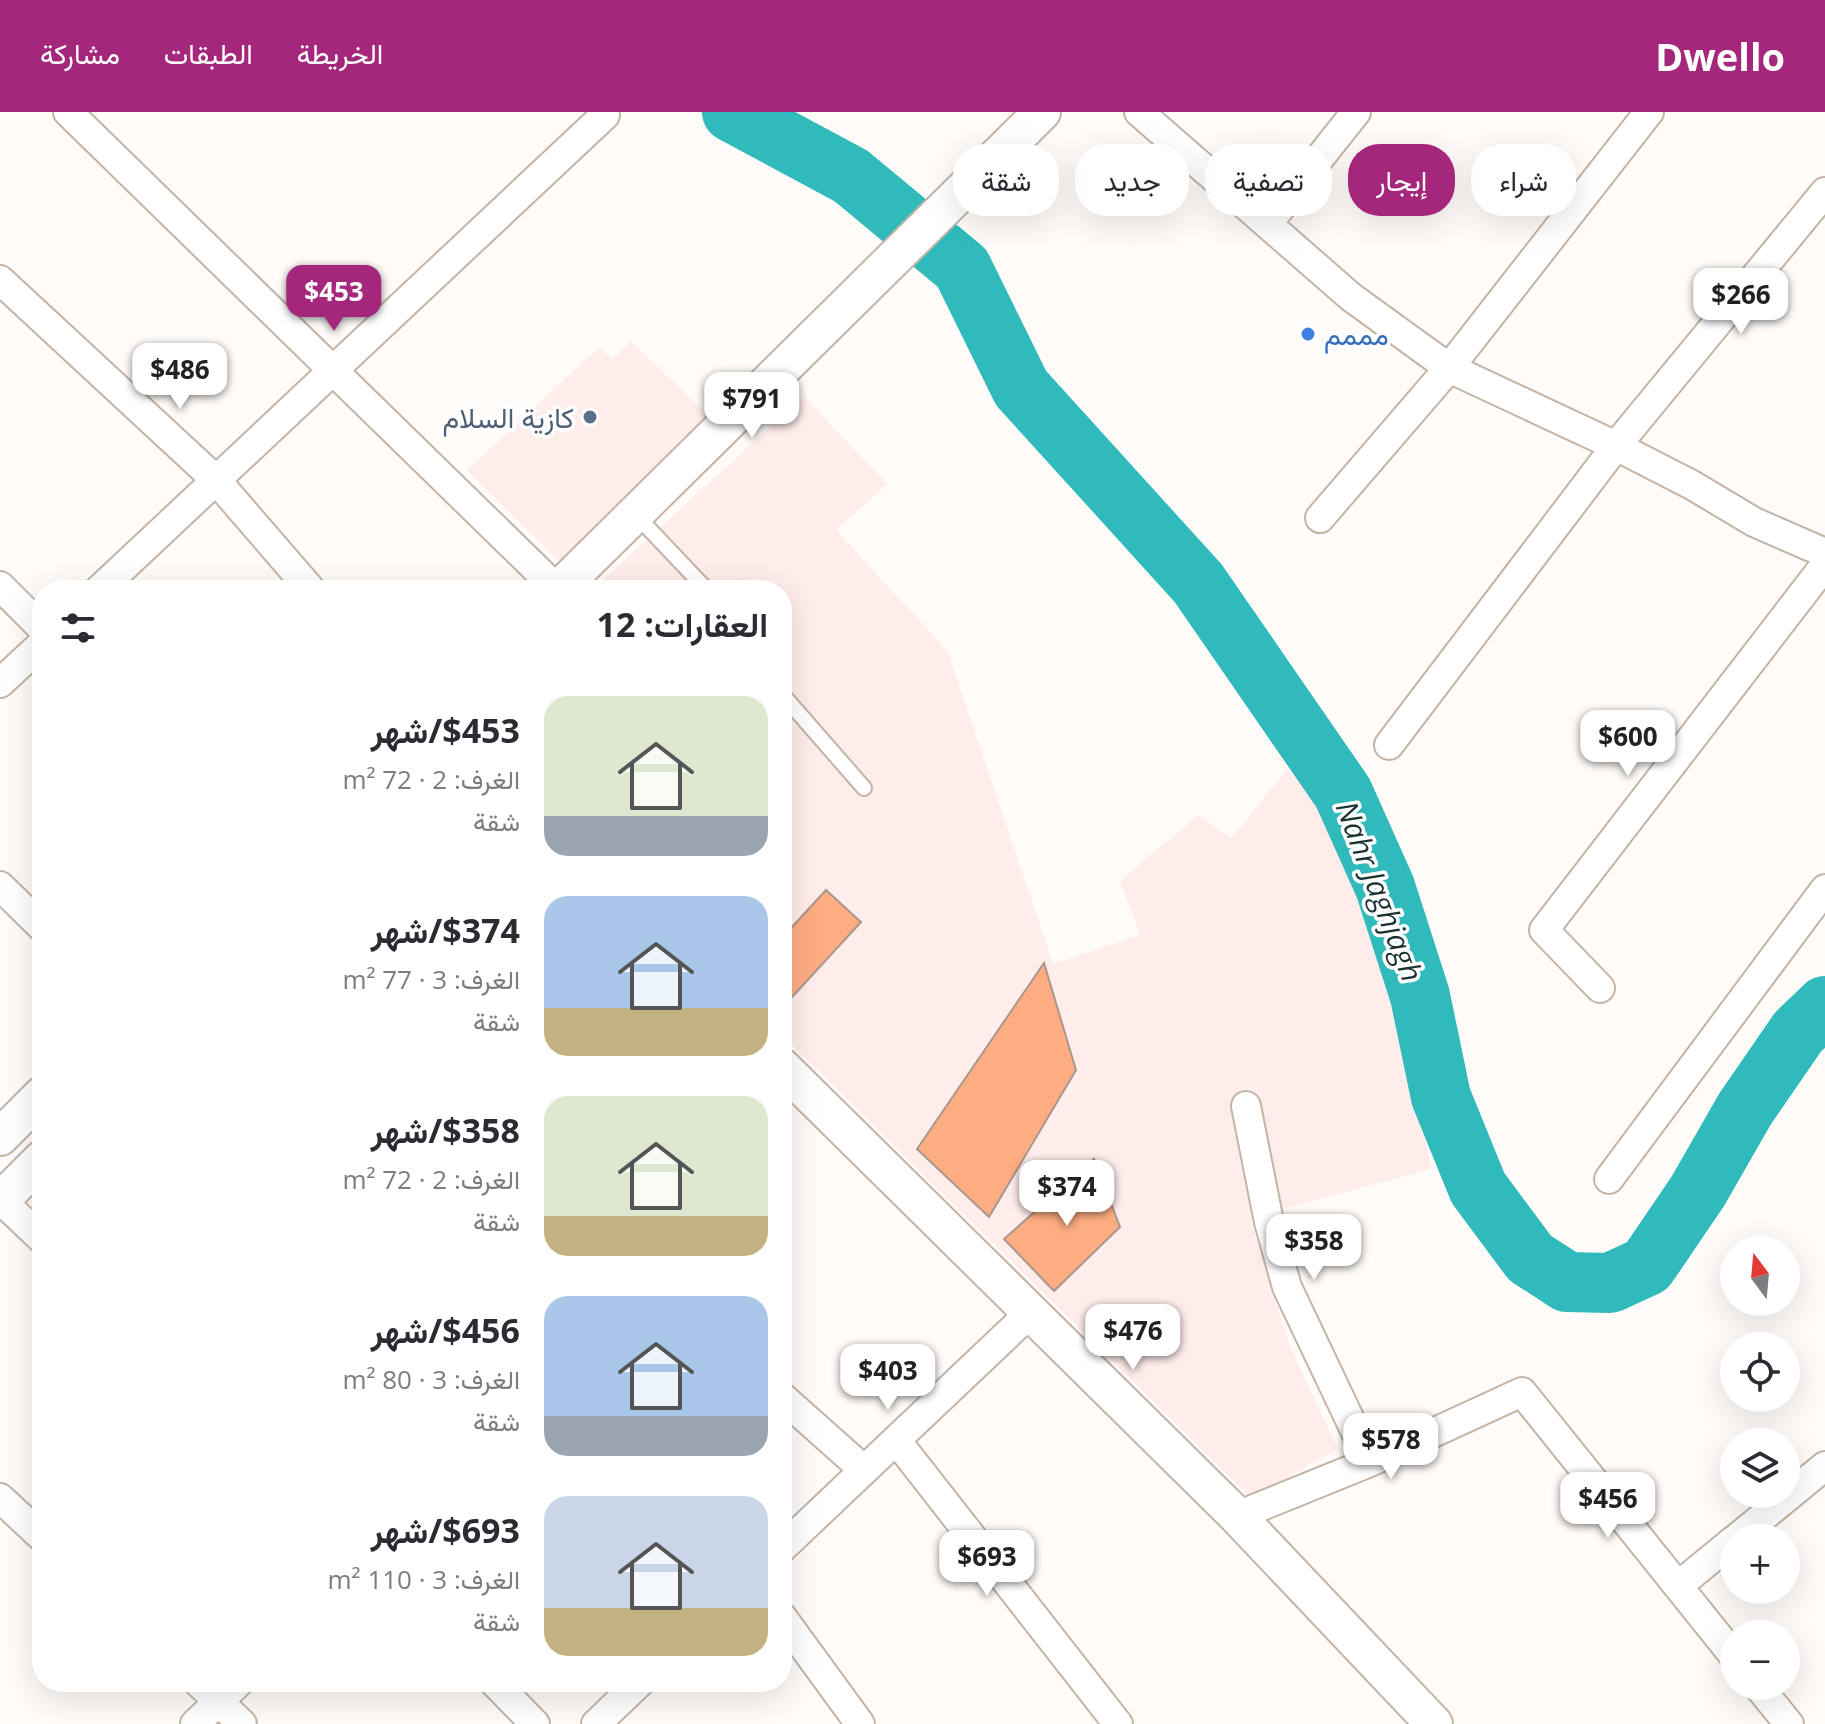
<!DOCTYPE html>
<html lang="ar">
<meta charset="utf-8">
<style>
body{margin:0;font-family:"Open Sans",Vazirmatn,sans-serif;background:#f7f7f7;color:#2b2b33;direction:rtl;height:100vh;display:flex;flex-direction:column;font-size:30px;white-space:nowrap}
*{box-sizing:border-box;margin:0}
p{font-size:26px;color:#7c7c81}
.icon{flex:none;width:44px;height:44px;fill:none;stroke:currentColor;stroke-width:2;stroke-linecap:round;stroke-linejoin:round}
.map{position:relative;flex:1;overflow:hidden;direction:ltr}
.panel{position:absolute;left:32px;top:468px;width:760px;height:1112px;display:flex;flex-direction:column;background:#fff;border-radius:32px;box-shadow:0 8px 32px #0002;direction:rtl}
.panel>*{flex:none}
.top-card{position:absolute;left:816px;top:32px;width:760px;height:72px;direction:rtl;display:flex;gap:16px}
.needle{width:52px;rotate:344deg}
.buttons{position:absolute;left:1720px;top:1124px;display:grid;gap:16px}
.buttons a{display:grid;place-items:center;width:80px;height:80px;border-radius:50%;background:#fff;box-shadow:0 8px 32px #0002;font-size:40px}
.price{position:absolute;translate:-50% -68px;padding:0 18px;border-radius:16px;background:#fff;color:#222;font-size:26px;line-height:52px;filter:drop-shadow(0 2px 4px #0008)}
.price::after{content:'';position:absolute;left:50%;top:48px;width:24px;height:18px;margin-left:-12px;background:inherit;clip-path:polygon(0 0,100% 0,50% 100%)}
.price.on{background:#a4277b;color:#fff}
ul{padding:0;list-style:none}
li{display:flex;align-items:center;gap:24px;height:200px;padding:0 24px}
li span{display:grid;place-items:center;flex:none;width:224px;height:160px;border-radius:24px;color:#555}
li>.icon{margin-inline-start:auto}
span .icon{width:96px;height:96px;fill:#fffc;stroke-width:1}
li b{font-size:34px}
h2{display:flex;justify-content:space-between;align-items:center;height:96px;padding:0 24px;font-size:34px}
.tag{padding:0 28px;border-radius:32px;background:#fff;box-shadow:0 8px 32px #0002;font-size:28px;line-height:72px}
.tag.on{background:#a4277b;color:#fff}
header{display:flex;align-items:center;gap:48px;box-sizing:border-box;height:112px;padding:0 40px;background:#a4277b;color:#fff}
header strong{font-size:38px}
nav{display:flex;gap:44px;margin-inline-start:auto;font-size:28px}
.map>svg:first-child{display:block}
.commercial{fill:#feedeb}
.lines{fill:none;stroke-linecap:round;stroke-linejoin:round}
.river{stroke:#31babc;stroke-width:60}
.building{fill:#fead82;stroke:#a9968d;stroke-width:2}
.service-casing{stroke:#c4b4a6;stroke-width:18}
.minor-casing{stroke:#c4b4a6;stroke-width:32}
.tertiary-casing{stroke:#c4b4a6;stroke-width:40}
.service{stroke:#fff;stroke-width:14}
.minor{stroke:#fff;stroke-width:28}
.tertiary{stroke:#fff;stroke-width:36}
.shop-dot{fill:#3f7fe0;stroke:#fff;stroke-width:3}
.service-dot{fill:#5c6f8a;stroke:#fff;stroke-width:3}
.labels{text-anchor:middle;dominant-baseline:central;stroke-width:7;stroke-linejoin:round;paint-order:stroke}
.shop-label{font-size:28px;fill:#366cbe;stroke:#fff;text-anchor:start}
.service-label{font-size:28px;fill:#4e5e75;stroke:#fff;text-anchor:end}
.water-label{font-size:30px;font-style:italic;fill:#1b3232;stroke:#fff}
</style>
<header>
<strong>Dwello</strong>
<nav><a>الخريطة</a><a>الطبقات</a><a>مشاركة</a></nav>
</header>
<div class="map">
<svg width="1825" height="1612" viewBox="0 0 1825 1612">
<rect width="100%" height="100%" fill="#fefbf8"/>
<path class="commercial" d="M 630,229 L 711,306 L 561,451 L 467,358 L 599,235 L 612,247 Z
M 804,284 L 887,372 L 836,418 L 948,540 L 1053,852 L 1140,823 L 1120,769 L 1198,703 L 1232,726 L 1287,657 L 1342,715 L 1409,930 L 1431,1057 L 1250,1106 L 1288,1230 L 1338,1337 L 1251,1386 L 782,923 L 782,478 L 592,478 Z"/>
<g class="lines">
<path class="river" d="M 732,0 L 851,64 L 962,156 L 1021,276 L 1198,471 L 1343,681 L 1385,775 L 1420,884 L 1441,985 L 1478,1076 L 1530,1146 L 1567,1170 L 1610,1171 L 1647,1154 L 1698,1079 L 1745,997 L 1798,920 L 1825,894"/>
</g>
<path class="building" d="M 826,778 L 861,810 L 782,896 L 782,826 Z
M 1044,851 L 1076,958 L 989,1105 L 917,1037 Z
M 1094,1047 L 1120,1115 L 1054,1179 L 1004,1127 Z"/>
<g class="lines">
<defs>
<path id="service" d="M 635,402 L 707,478
M 782,582 L 864,676"/>
<path id="minor" d="M 68,0 L 558,478
M 1139,0 L 1351,185 L 1449,256 L 1616,334 L 1692,373 L 1754,410 L 1825,441
M 1269,110 L 1356,0
M 0,168 L 216,368 L 311,478
M 1320,406 L 1449,256 L 1649,0
M 0,474 L 42,516
M 99,478 L 605,3
M 0,571 L 42,532
M 1389,633 L 1616,334 L 1825,80
M 0,774 L 42,815
M 1600,876 L 1544,818 L 1825,453
M 1246,994 L 1269,1110 L 1287,1175 L 1370,1350
M 1609,1067 L 1825,777
M 1,1088 L 42,1127
M 782,1285 L 864,1358
M 896,1328 L 1118,1612
M 0,1386 L 42,1425
M 1237,1404 L 1370,1350 L 1522,1280 L 1734,1544
M 1737,1426 L 1825,1354
M 782,1436 L 1030,1201
M 1678,1474 L 1734,1428
M 782,1505 L 860,1612
M 198,1570 L 242,1612
M 494,1570 L 535,1612
M 1758,1574 L 1789,1612
M 195,1612 L 239,1570
M 596,1612 L 640,1570"/>
<path id="tertiary" d="M 558,478 L 1042,0
M 782,955 L 1237,1404 L 1434,1612
M 0,1025 L 42,983
M 0,1089 L 42,1047"/>
</defs>
<use href="#service" class="service-casing"/>
<use href="#minor" class="minor-casing"/>
<use href="#tertiary" class="tertiary-casing"/>
<use href="#service" class="service"/>
<use href="#minor" class="minor"/>
<use href="#tertiary" class="tertiary"/>
</g>
<circle class="shop-dot" cx="1308" cy="222" r="8"/>
<circle class="service-dot" cx="590" cy="305" r="8"/>
<g class="labels">
<g class="shop-label">
<text x="1324" y="222">مممم</text>
</g>
<g class="service-label">
<text x="574" y="305">كازية السلام</text>
</g>
<g class="water-label">
<text transform="translate(1380 779) rotate(69)">Nahr Jaghjagh</text>
</g>
</g>
</svg>
<div class="buttons">
<a><svg class="needle" viewBox="-14 -14 28 28"><path d="M0-13l5 13h-10z" fill="#e53935"/><path d="M0 13l5-13h-10z" fill="#7c7c81"/></svg></a>
<a><svg class="icon" aria-label="locate" viewBox="0 0 24 24"><circle cx="12" cy="12" r="6"/><path d="M12 2v4M12 18v4M2 12h4M18 12h4"/></svg></a>
<a><svg class="icon" aria-label="layers" viewBox="0 0 24 24"><path d="M12 4l9 5-9 5-9-5zM3 14l9 5 9-5"/></svg></a>
<a>+</a>
<a>−</a>
</div>
<b class="price on" style="left:334px;top:221px">$453</b>
<b class="price" style="left:1741px;top:224px">$266</b>
<b class="price" style="left:180px;top:299px">$486</b>
<b class="price" style="left:752px;top:328px">$791</b>
<b class="price" style="left:1628px;top:666px">$600</b>
<b class="price" style="left:1067px;top:1116px">$374</b>
<b class="price" style="left:1314px;top:1170px">$358</b>
<b class="price" style="left:1133px;top:1260px">$476</b>
<b class="price" style="left:888px;top:1300px">$403</b>
<b class="price" style="left:1391px;top:1369px">$578</b>
<b class="price" style="left:1608px;top:1428px">$456</b>
<b class="price" style="left:987px;top:1486px">$693</b>
<div class="top-card">
<a class="tag">شراء</a>
<a class="tag on">إيجار</a>
<a class="tag">تصفية</a>
<a class="tag">جديد</a>
<a class="tag">شقة</a>
</div>
<section class="panel">
<h2>العقارات: 12<svg class="icon" aria-label="filters" viewBox="0 0 24 24"><path d="M4 7h16M4 17h16"/><circle cx="9" cy="7" r="2"/><circle cx="15" cy="17" r="2"/></svg></h2>
<ul>
<li><span style="background:linear-gradient(#dfe7d0 75%,#9aa5b1 0)"><svg class="icon" aria-label="home" viewBox="0 0 24 24"><path d="M3 11l9-7 9 7M6 9v11h12V9"/></svg></span><div><b>$453/شهر</b><p>الغرف: 2 · 72 m²</p><p>شقة</p></div></li>
<li><span style="background:linear-gradient(#a9c7e8 70%,#c2b280 0)"><svg class="icon" aria-label="home" viewBox="0 0 24 24"><path d="M3 11l9-7 9 7M6 9v11h12V9"/></svg></span><div><b>$374/شهر</b><p>الغرف: 3 · 77 m²</p><p>شقة</p></div></li>
<li><span style="background:linear-gradient(#dfe7d0 75%,#c2b280 0)"><svg class="icon" aria-label="home" viewBox="0 0 24 24"><path d="M3 11l9-7 9 7M6 9v11h12V9"/></svg></span><div><b>$358/شهر</b><p>الغرف: 2 · 72 m²</p><p>شقة</p></div></li>
<li><span style="background:linear-gradient(#a9c7e8 75%,#9aa5b1 0)"><svg class="icon" aria-label="home" viewBox="0 0 24 24"><path d="M3 11l9-7 9 7M6 9v11h12V9"/></svg></span><div><b>$456/شهر</b><p>الغرف: 3 · 80 m²</p><p>شقة</p></div></li>
<li><span style="background:linear-gradient(#c9d6e8 70%,#c2b280 0)"><svg class="icon" aria-label="home" viewBox="0 0 24 24"><path d="M3 11l9-7 9 7M6 9v11h12V9"/></svg></span><div><b>$693/شهر</b><p>الغرف: 3 · 110 m²</p><p>شقة</p></div></li>
</ul>
</section>
</div>
